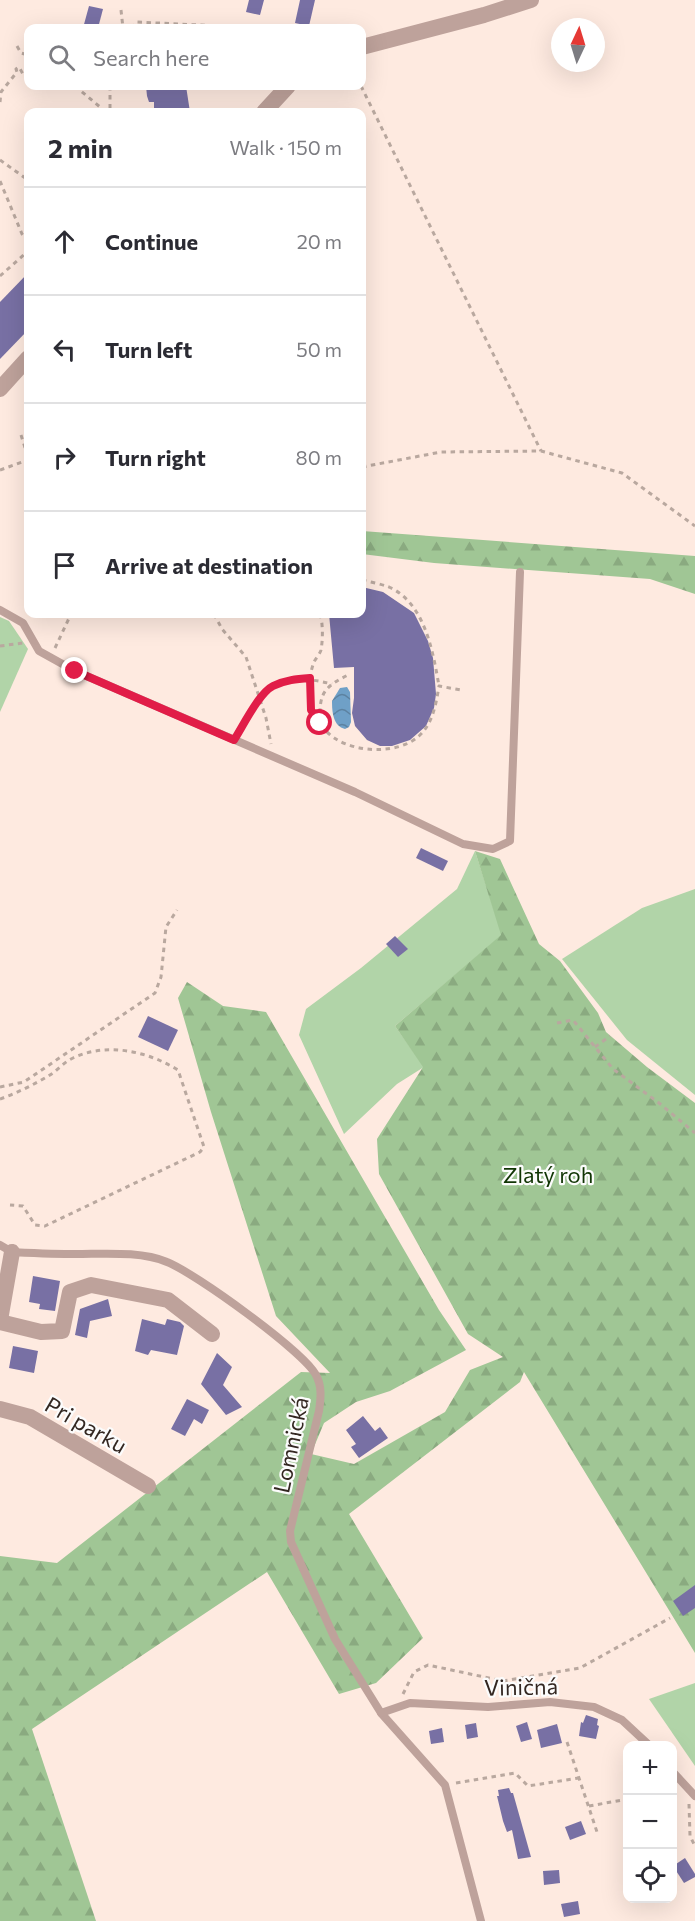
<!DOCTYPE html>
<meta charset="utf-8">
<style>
body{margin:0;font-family:Commissioner,sans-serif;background:#f7f7f7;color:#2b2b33}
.controls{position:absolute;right:18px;bottom:18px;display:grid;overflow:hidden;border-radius:12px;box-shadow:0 6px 24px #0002}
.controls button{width:54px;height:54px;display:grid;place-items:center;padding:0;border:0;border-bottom:2px solid #e1e1e2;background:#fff;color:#2b2b33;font:30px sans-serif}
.compass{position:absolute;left:551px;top:18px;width:54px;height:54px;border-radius:50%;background:#fff;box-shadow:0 6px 24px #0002;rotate:4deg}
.stop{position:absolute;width:18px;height:18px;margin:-14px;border:4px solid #e11d48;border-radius:50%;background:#fff}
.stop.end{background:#e11d48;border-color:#fff;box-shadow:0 2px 6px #0008}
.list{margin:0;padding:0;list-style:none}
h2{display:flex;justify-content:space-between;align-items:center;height:78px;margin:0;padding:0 24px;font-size:26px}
h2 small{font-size:20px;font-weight:400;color:#7c7c81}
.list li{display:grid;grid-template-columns:39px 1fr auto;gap:18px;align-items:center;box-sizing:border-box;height:108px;padding:0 24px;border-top:2px solid #e1e1e2}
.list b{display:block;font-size:22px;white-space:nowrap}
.list em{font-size:20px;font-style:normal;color:#7c7c81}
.icon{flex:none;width:33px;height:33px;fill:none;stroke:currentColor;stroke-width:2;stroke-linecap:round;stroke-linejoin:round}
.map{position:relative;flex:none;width:695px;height:1921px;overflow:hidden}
.search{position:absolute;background:#fff;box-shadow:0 6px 24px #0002;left:24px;top:24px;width:342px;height:66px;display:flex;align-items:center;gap:15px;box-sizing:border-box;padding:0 21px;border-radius:12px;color:#7c7c81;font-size:22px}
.panel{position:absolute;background:#fff;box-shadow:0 6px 24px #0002;left:24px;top:108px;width:342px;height:510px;border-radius:12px}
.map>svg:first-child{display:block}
.green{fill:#b1d4a8}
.forest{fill:url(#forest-firs)}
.water{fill:url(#water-waves)}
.building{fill:#7870a4}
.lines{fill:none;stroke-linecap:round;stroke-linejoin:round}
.path{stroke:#b9a89f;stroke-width:3;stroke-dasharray:4.5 4.5;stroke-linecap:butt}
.lane{stroke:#bea29b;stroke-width:8}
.street{stroke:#bea29b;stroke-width:16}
.route{stroke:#e11d48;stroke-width:8}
.labels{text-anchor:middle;stroke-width:4.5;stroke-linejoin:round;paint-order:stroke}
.park-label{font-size:22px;fill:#103503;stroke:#fcfcfc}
.street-label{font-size:22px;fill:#332721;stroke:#fcfcfc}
</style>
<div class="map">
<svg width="695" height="1921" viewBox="0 0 695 1921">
<defs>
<pattern id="forest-firs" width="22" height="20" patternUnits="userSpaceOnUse" patternTransform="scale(1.5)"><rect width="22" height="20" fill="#a0c695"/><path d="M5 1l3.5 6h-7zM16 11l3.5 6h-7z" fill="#8aaa80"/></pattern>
<pattern id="water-waves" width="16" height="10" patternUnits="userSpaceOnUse" patternTransform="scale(1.5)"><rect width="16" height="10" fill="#6fa0c7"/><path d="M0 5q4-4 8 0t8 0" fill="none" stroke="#5c82a1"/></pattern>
</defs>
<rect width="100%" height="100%" fill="#feeae0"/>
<!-- green -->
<g class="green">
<path d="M0 617 9 621 28 649 0 712Z"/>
<path d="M475 851 502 935 395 1026 424 1067 397 1084 344 1134 299 1035 306 1009 361 968 457 889Z"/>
<path d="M695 889V1095L627 1040 562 959 642 908Z"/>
<path d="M695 1683V1766L649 1699Z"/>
</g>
<!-- forest -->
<g class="forest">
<path d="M362 531 695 556V594L650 579 434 563 362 554Z"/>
<path d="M475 851 500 859 539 944 560 961 598 1013 606 1032 647 1067 695 1103V1653L524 1372 520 1382 349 1514 423 1638 376 1683 339 1694 267 1572 32 1729 96 1921H0V1556L57 1563 301 1372 330 1373 276 1316 211 1112 178 998 187 982 223 1006 266 1012 439 1310 466 1350 390 1391 356 1402 324 1423 311 1454 354 1464 445 1412 470 1370 503 1357 468 1334 379 1174 377 1139 423 1067 395 1026 501 935Z"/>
</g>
<!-- water -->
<path class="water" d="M347 687 350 692 351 722 349 727 345 729C333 726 332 712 332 701L340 688Z"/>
<!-- building -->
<g class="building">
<path d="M249 0H264L260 15 246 12Z"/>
<path d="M300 0H315L309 26 295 23Z"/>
<path d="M89 6 103 9 98 28H83Z"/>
<path d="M146 86H186L190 112H154V102H149L147 96Z"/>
<path d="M28 273V330L0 359V302Z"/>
<path d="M362 587 383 592 414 613 428 641 433 658 436 694 434 708 426 726 410 740 392 746H380L367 740 355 726 352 713 354 698V667L334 668 329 614H362Z"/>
<path d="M421 848 448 861 443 871 416 858Z"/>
<path d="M395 936 408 949 398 957 386 944Z"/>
<path d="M148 1016 178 1030 168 1051 138 1037Z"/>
<path d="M33 1276 60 1281 55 1311 39 1309 40 1304 29 1302Z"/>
<path d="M108 1299 112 1316 90 1321 87 1338 75 1335 80 1309Z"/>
<path d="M142 1319 165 1325 167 1319 180 1322 184 1326 177 1355 151 1350 148 1355 135 1351Z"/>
<path d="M13 1346 38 1351 34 1373 9 1368Z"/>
<path d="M217 1353 232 1367 223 1385 242 1407 226 1415 201 1384Z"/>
<path d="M187 1399 209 1410 202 1424 194 1419 185 1436 171 1429Z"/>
<path d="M363 1416 375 1431 380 1427 388 1438 359 1458 351 1447 356 1444 346 1430Z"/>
<path d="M695 1585V1608L683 1616 673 1601Z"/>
<path d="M586 1715 598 1719 597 1725 599 1726 596 1739 579 1736 581 1722 583 1723Z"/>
<path d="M527 1722 532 1739 521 1742 516 1726Z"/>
<path d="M476 1723 478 1737 467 1739 465 1725Z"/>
<path d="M557 1724 562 1743 541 1748 537 1730Z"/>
<path d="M442 1728 444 1742 431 1744 429 1731Z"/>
<path d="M509 1788 511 1793H513L531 1857 518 1859 512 1830 507 1832 503 1821 497 1796H499L498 1790Z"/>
<path d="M581 1821 586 1834 570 1840 565 1827Z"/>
<path d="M685 1858 695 1874V1877L684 1883 673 1866Z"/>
<path d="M559 1870 560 1883 544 1885 543 1871Z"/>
<path d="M578 1901 580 1914 564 1917 561 1904Z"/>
</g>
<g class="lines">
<!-- path -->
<g class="path">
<path d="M121 10 123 28"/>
<path d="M131 28 137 22 261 28"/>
<path d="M17 46 21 53 28 55"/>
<path d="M75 86 106 112"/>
<path d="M110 86V112"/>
<path d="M361 86 541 451"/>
<path d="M0 102 1 92 17 72 16 69 19 67 23 74 28 71"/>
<path d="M0 160 28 180"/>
<path d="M24 177 28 173"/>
<path d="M0 181 22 234 28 241"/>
<path d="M0 276 28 251"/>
<path d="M21 435 28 457"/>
<path d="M362 467 441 452 541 451 622 473 695 526"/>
<path d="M0 470 28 460"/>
<path d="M362 580C371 582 381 584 389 587 425 603 433 652 439 686"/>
<path d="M214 614 222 629 246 657 266 718 271 744"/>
<path d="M320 614C323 623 323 639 321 650 320 654 316 658 314 662 309 675 306 698 312 712 317 721 327 734 336 739 358 753 399 754 419 736 433 723 436 704 439 686L461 690"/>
<path d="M0 646 23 643"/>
<path d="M55 648 71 614"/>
<path d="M320 722C319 692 324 687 350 674"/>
<path d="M239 732C267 688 276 670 332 684"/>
<path d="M557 1023 573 1020 613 1069 659 1103 695 1133"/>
<path d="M595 1047 610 1036"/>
<path d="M0 1087 24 1082 155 993 161 977 166 927 177 910"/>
<path d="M0 1099C17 1093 35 1084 50 1075 58 1070 64 1062 73 1058 107 1042 147 1051 178 1070L204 1147 200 1152 45 1226 35 1225 23 1206 10 1205"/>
<path d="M403 1694 414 1672 428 1665 503 1681 580 1668 670 1618"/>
<path d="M567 1742 598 1835"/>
<path d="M456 1783 515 1773 528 1786 579 1778"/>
<path d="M689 1804 690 1836 695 1846"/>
<path d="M589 1806 628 1799"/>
</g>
<!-- lane -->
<g class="lane">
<path d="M0 610 23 623 39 651 75 671 355 792 463 844 493 849 510 841 520 572"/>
<path d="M0 1245 12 1252C34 1253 55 1254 76 1254 105 1254 141 1251 167 1262 195 1273 303 1351 316 1375 322 1386 321 1398 319 1411L290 1531 291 1542 335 1639 381 1713 445 1785 481 1921"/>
<path d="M381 1713 410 1703 488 1707 550 1702 594 1707 622 1720 650 1746"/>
<path d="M672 1771 695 1796"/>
</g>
<!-- street -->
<g class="street">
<path d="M362 47 484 15 531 0"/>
<path d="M264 112 288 86"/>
<path d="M0 389 28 358"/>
<path d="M0 1320 12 1252"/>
<path d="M0 1322 41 1332 62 1331 70 1292 91 1285 168 1300 212 1334"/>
<path d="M0 1409 30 1417 148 1486"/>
</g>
</g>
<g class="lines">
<!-- route -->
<path class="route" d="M75 671 234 740C243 726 259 693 273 686 285 680 297 679 310 678L311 710 320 723"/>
</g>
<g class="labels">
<!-- park labels -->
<g class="park-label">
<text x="548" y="1183">Zlatý roh</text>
</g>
<!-- street labels -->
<g class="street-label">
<text transform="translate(86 1425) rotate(30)" y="8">Pri parku</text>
<text transform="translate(291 1445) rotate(-78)" y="8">Lomnická</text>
<text transform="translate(521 1687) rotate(-1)" y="8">Viničná</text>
</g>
</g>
</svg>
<div class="controls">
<button>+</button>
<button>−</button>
<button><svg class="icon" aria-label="locate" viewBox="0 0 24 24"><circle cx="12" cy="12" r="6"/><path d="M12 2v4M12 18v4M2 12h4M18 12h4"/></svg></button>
</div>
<svg class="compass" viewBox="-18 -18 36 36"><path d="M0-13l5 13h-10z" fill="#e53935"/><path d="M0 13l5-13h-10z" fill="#7c7c81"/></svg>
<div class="stop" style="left:320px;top:723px"></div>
<div class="stop end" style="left:75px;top:671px"></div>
<div class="search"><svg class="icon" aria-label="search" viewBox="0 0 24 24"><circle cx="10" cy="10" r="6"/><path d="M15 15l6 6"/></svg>Search here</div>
<section class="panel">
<h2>2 min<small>Walk · 150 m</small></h2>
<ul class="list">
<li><svg class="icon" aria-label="ahead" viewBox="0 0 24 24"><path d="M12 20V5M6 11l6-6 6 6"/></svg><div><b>Continue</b></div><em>20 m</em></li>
<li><svg class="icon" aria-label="left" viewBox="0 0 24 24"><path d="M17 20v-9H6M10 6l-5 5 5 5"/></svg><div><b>Turn left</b></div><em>50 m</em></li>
<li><svg class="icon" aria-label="right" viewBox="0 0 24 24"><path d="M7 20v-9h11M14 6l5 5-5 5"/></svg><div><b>Turn right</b></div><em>80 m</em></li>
<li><svg class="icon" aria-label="arrive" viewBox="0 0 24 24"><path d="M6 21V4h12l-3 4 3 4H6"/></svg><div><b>Arrive at destination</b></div></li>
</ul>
</section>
</div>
